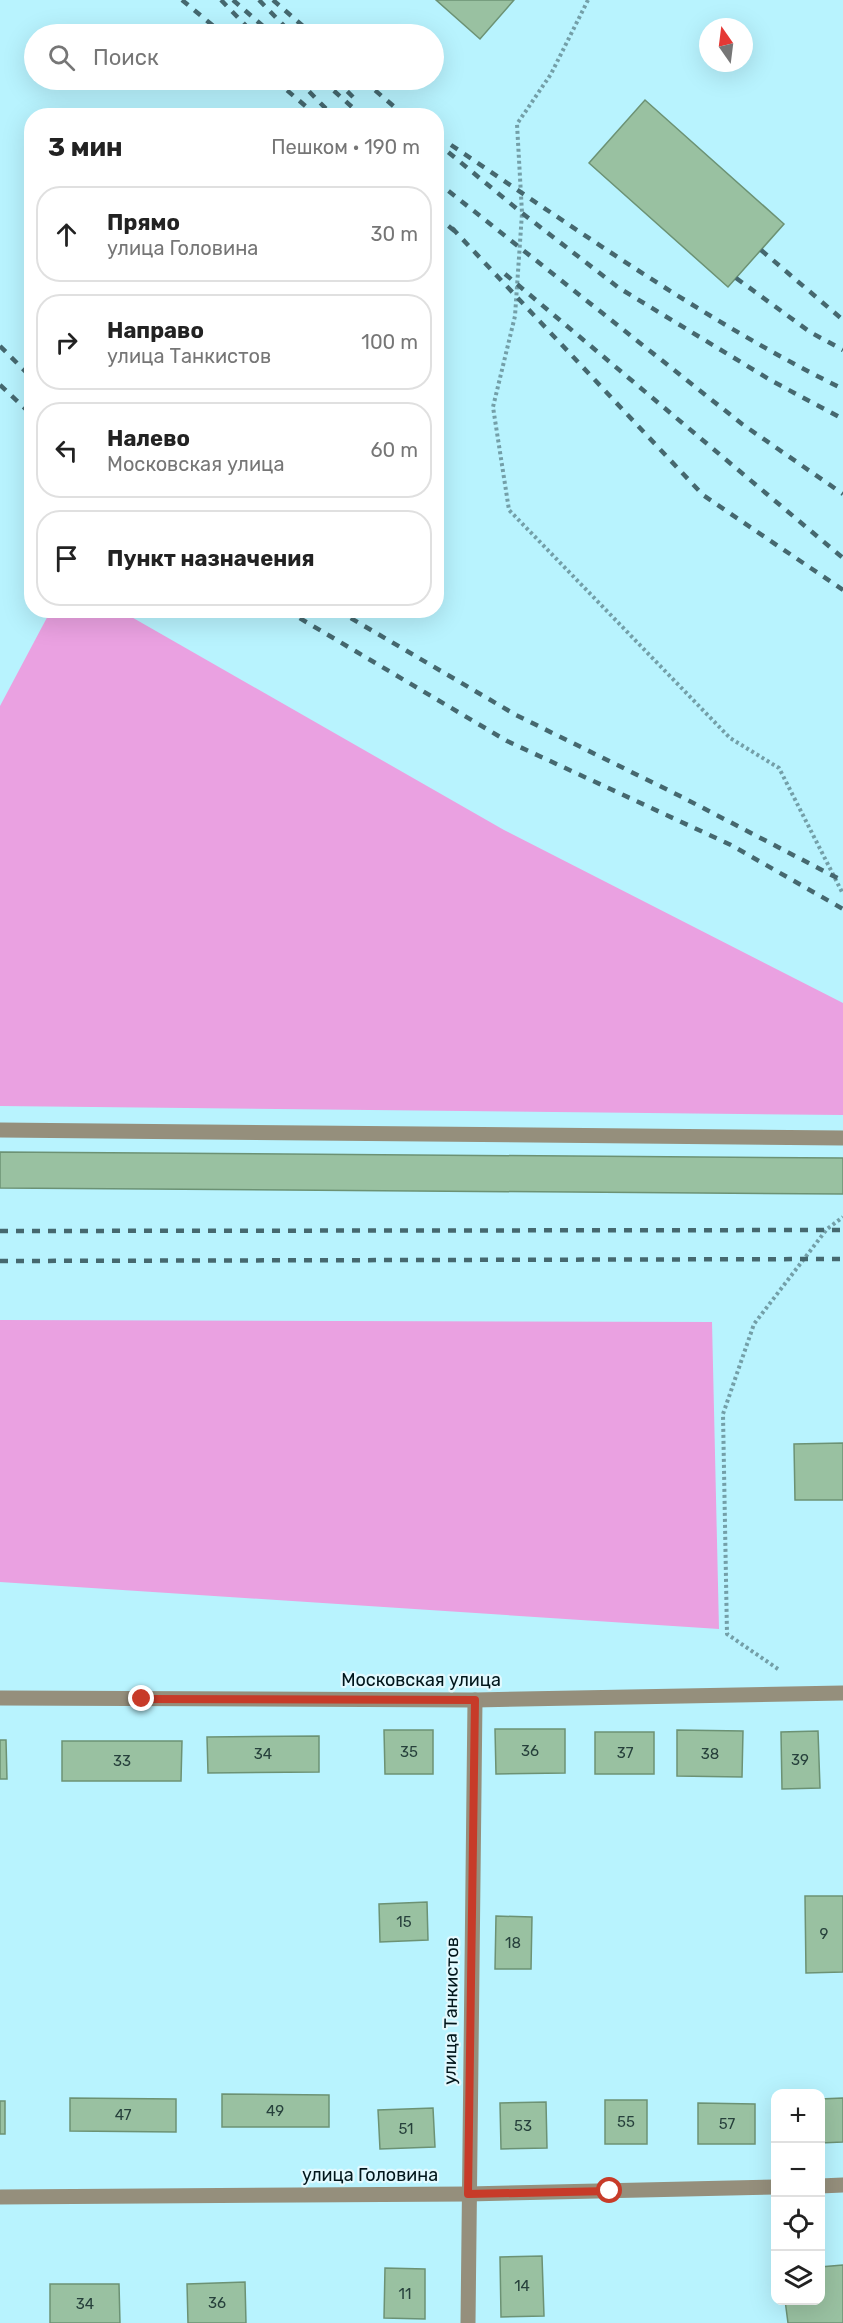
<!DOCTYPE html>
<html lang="ru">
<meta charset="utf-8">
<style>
body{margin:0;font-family:Rubik,sans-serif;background:#f2f2f2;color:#222}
.controls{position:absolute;right:18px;bottom:18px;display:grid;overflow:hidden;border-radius:12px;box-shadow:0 6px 24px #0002}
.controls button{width:54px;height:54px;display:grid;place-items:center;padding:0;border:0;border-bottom:2px solid #e0e0e0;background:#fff;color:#222;font:30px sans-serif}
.compass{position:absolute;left:699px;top:18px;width:54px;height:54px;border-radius:50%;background:#fff;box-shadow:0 6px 24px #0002;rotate:346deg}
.stop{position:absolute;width:18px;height:18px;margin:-14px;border:4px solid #c73b29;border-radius:50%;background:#fff}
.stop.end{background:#c73b29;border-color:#fff;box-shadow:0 2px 6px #0008}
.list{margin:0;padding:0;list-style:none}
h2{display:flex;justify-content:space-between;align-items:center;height:78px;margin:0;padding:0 24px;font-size:26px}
h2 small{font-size:20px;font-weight:400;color:#767676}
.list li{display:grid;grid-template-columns:39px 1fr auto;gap:18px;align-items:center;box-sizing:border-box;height:96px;margin:0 12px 12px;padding:0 12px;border:2px solid #e0e0e0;border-radius:24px}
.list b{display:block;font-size:22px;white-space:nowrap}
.list p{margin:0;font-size:20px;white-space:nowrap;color:#767676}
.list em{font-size:20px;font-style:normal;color:#767676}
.icon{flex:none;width:33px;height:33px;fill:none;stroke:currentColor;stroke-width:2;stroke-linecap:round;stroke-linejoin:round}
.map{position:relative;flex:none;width:843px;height:2323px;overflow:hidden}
.search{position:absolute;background:#fff;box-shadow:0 6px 24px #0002;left:24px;top:24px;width:420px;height:66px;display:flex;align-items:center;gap:15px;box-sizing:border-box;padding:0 21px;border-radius:33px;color:#767676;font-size:22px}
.panel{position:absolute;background:#fff;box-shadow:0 6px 24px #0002;left:24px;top:108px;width:420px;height:510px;border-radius:24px}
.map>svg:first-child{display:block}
.green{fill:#eaa1e1}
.building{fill:#99c1a1;stroke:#6c9274;stroke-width:1.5}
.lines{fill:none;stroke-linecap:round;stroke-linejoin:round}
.path{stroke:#739fa8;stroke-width:4;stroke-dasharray:3 3;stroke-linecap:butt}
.service{stroke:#958f7c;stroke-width:15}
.minor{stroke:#958f7c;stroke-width:15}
.rail{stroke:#45686f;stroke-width:4.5;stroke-dasharray:8 8;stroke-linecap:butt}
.route{stroke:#c73b29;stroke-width:8}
.labels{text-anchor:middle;stroke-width:4.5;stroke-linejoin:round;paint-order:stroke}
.number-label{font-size:15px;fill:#27413c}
.street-label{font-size:18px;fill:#01161b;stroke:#e2f9fe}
</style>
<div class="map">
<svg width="843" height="2323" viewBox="0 0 843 2323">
<rect width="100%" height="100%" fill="#b8f3fe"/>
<!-- green -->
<g class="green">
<path d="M51 610 121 611 504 830 843 1003V1115L0 1106V706Z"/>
<path d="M0 1320 712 1322 719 1629 0 1582Z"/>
</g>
<!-- building -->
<g class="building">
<path d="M436 0H514L480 39Z"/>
<path d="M645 100 784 224 728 287 589 163Z"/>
<path d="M0 1152 843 1158V1194L0 1188Z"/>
<path d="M843 1443V1500H795L794 1444Z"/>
<path d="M495 1729H565V1773L496 1774Z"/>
<path d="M384 1730H433V1774H385Z"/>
<path d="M677 1730 743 1731 742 1777 677 1776Z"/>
<path d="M818 1731 820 1788 782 1789 781 1732Z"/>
<rect x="595" y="1732" width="59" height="42"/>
<path d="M319 1736V1772L208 1773 207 1737Z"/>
<path d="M0 1740H6L7 1779H0Z"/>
<path d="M62 1741H182L181 1781H62Z"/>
<path d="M805 1896H843V1972L806 1973Z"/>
<path d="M427 1902 428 1940 380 1942 379 1904Z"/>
<path d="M496 1916 532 1917 531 1969H495Z"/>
<path d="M222 2094 329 2095V2127H222Z"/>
<path d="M70 2098 176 2099V2132L70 2131Z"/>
<path d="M843 2098V2142L820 2143V2099Z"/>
<rect x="605" y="2100" width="42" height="44"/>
<rect x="0" y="2101" width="5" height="33"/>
<path d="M546 2102 547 2148 501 2149 500 2103Z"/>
<path d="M698 2103 755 2104V2144H698Z"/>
<path d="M433 2108 435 2147 380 2149 378 2110Z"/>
<path d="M542 2256 544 2316 501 2317 500 2257Z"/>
<path d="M843 2265V2323H788L785 2300H820V2267Z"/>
<path d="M385 2268 425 2269V2319L384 2318Z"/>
<path d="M245 2282 246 2323H188L187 2284Z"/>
<path d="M50 2284H119L120 2323H50Z"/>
</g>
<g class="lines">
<!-- path -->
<g class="path">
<path d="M588 0 551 74 517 124 522 213 515 316 493 407 509 510 730 738 779 768 843 894"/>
<path d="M778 1669 727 1634 723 1414 754 1324 827 1229 843 1217"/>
</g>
<!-- service -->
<path class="service" d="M0 1130 843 1138"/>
<!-- minor -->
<g class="minor">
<path d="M0 1698 475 1700 843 1693"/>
<path d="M820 2186 843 2185"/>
<path d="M0 2197 468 2194 776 2187"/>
<path d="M468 2323 475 1700"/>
</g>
<!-- rail -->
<g class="rail">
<path d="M182 0 223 34"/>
<path d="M221 0 254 34"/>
<path d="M233 0 272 34"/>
<path d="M259 0 292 34"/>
<path d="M273 0 312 34"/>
<path d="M275 80 317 116"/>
<path d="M298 80 333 116"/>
<path d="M322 80 362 116"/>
<path d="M336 80 353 97"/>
<path d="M363 80 405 116"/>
<path d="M436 142 522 213 619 288 772 381 843 419"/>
<path d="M451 145C579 231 705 321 843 389"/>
<path d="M436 181 742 424 843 494"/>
<path d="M436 216 457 233"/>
<path d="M452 228 703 495 843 590"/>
<path d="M761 250 843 320"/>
<path d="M505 274 843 558"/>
<path d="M736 278 810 332 843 350"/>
<path d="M0 346 32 378"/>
<path d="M0 385 32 415"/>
<path d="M286 610 507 741 731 845 843 909"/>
<path d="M337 610 516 715 680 796 843 881"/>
<path d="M0 1231 843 1230"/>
<path d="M0 1261 843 1259"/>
</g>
</g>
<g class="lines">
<!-- route -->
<path class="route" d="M142 1699 475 1700 468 2194 610 2191"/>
</g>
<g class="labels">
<!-- number labels -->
<g class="number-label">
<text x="530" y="1756">36</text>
<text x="409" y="1757">35</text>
<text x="625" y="1758">37</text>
<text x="263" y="1759">34</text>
<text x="710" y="1759">38</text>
<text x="800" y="1765">39</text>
<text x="122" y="1766">33</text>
<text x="404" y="1927">15</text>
<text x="824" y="1939">9</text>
<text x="513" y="1948">18</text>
<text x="275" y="2116">49</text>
<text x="123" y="2120">47</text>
<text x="626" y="2127">55</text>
<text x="727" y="2129">57</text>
<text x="523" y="2131">53</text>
<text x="406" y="2134">51</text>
<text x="522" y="2291">14</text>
<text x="405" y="2299">11</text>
<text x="217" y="2308">36</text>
<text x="85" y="2309">34</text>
</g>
<!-- street labels -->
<g class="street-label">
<text x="421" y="1686">Московская улица</text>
<text transform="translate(451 2011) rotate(-89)" y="6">улица Танкистов</text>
<text x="370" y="2181">улица Головина</text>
</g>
</g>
</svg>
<div class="controls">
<button>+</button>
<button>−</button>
<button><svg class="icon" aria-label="locate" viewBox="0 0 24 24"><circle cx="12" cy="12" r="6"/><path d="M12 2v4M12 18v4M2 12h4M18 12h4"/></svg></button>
<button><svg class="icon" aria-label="layers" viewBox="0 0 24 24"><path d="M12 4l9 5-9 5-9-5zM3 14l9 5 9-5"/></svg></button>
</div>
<svg class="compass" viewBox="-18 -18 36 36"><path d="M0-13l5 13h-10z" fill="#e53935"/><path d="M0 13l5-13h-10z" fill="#767676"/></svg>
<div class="stop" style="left:610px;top:2191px"></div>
<div class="stop end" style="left:142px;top:1699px"></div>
<div class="search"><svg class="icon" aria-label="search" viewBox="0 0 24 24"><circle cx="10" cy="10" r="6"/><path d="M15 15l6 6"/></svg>Поиск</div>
<section class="panel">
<h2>3 мин<small>Пешком · 190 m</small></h2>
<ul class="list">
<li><svg class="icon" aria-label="ahead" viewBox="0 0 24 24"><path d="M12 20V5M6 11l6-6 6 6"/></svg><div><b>Прямо</b><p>улица Головина</p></div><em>30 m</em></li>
<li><svg class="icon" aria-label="right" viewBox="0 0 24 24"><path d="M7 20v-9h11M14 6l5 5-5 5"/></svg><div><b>Направо</b><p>улица Танкистов</p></div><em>100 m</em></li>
<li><svg class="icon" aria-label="left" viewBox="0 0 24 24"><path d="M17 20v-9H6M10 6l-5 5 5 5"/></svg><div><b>Налево</b><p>Московская улица</p></div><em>60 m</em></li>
<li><svg class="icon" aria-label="arrive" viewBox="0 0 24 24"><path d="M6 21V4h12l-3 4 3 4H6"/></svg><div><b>Пункт назначения</b></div></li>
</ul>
</section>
</div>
